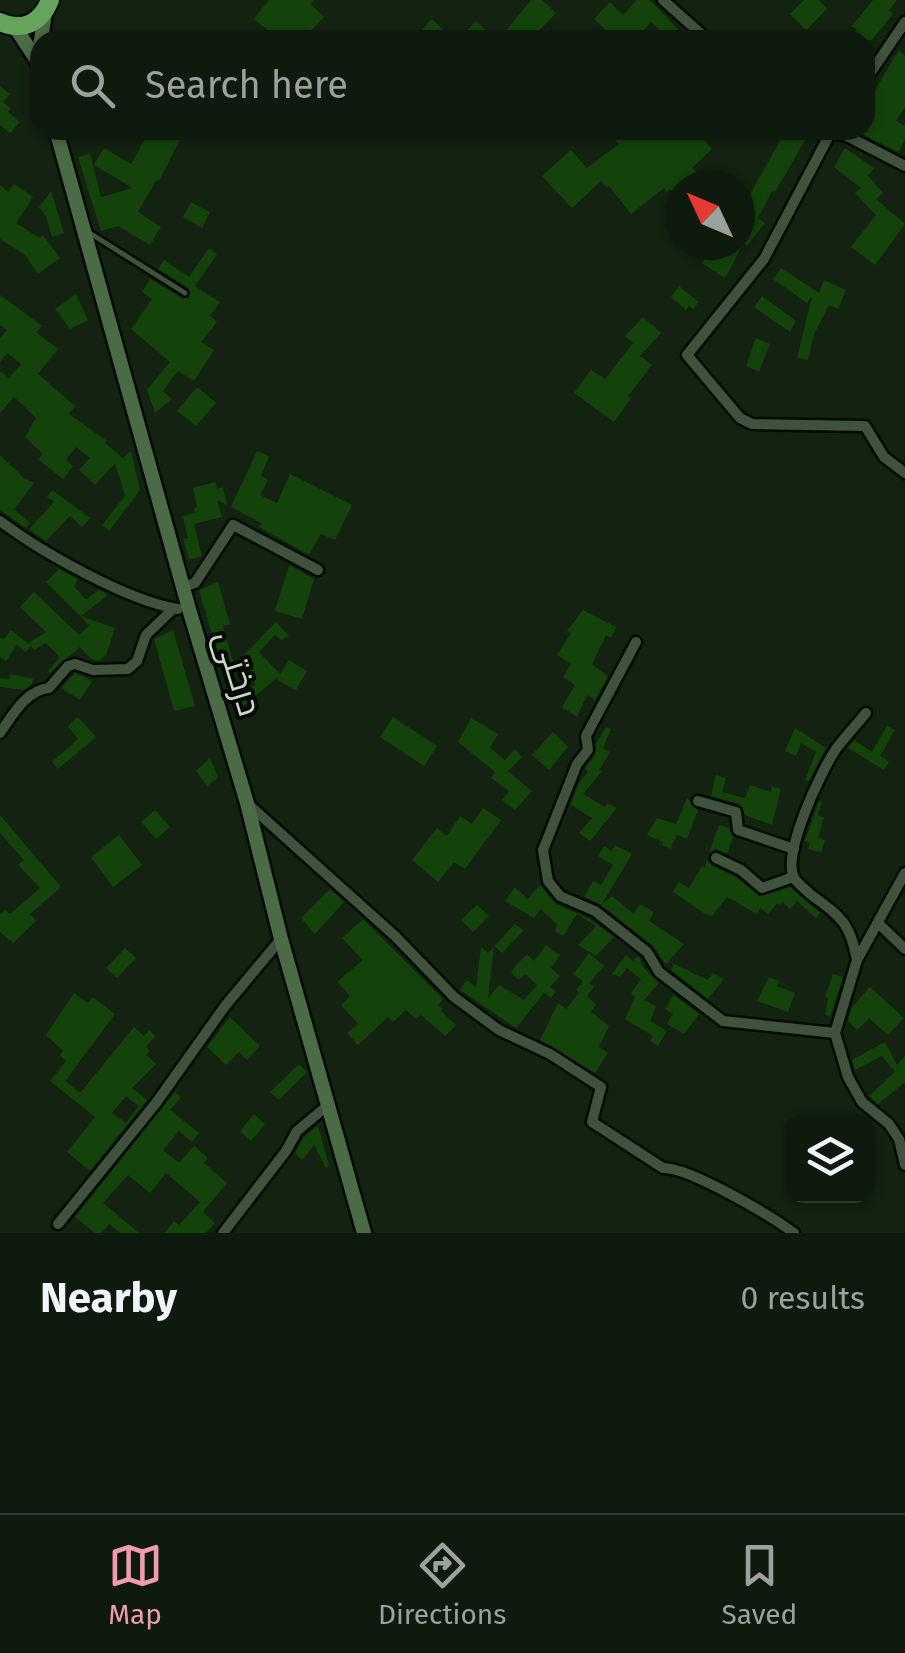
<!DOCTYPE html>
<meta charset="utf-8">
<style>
body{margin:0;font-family:"Fira Sans",Cairo,sans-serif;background:#1c271b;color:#f1f3f6}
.controls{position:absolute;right:30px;bottom:30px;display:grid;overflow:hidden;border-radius:20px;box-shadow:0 2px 8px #0004}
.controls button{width:90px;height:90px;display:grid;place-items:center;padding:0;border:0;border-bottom:2px solid #2e382e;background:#0e1a0d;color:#f1f3f6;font:50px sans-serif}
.compass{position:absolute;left:665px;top:170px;width:90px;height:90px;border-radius:50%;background:#0e1a0d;box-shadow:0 2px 8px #0004;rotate:314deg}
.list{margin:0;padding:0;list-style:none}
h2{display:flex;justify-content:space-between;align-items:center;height:130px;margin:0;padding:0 40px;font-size:42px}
h2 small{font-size:32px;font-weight:400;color:#9ba19d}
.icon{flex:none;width:55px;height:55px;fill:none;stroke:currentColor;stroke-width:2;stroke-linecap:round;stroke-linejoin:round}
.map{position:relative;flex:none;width:905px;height:1233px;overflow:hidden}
.search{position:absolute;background:#0e1a0d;box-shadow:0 2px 8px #0004;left:30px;right:30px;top:30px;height:110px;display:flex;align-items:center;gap:25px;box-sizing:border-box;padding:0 35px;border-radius:30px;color:#9ba19d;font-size:38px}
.sheet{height:280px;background:#0e1a0d}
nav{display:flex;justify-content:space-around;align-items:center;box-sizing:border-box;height:140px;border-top:2px solid #2e382e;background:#0e1a0d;font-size:28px;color:#9ba19d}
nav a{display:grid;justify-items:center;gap:5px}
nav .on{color:#f29aaf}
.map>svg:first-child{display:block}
.building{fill:#13430a;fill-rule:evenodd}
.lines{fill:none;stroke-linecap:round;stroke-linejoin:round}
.lane-casing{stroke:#010c01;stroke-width:10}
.street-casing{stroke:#010c01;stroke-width:15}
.secondary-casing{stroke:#010c01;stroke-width:19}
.highway-casing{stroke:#010c01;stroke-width:22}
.lane{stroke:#40513d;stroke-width:5}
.street{stroke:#40513d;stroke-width:10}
.secondary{stroke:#4b6a46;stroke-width:14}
.highway{stroke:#65a45a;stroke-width:18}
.labels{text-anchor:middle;stroke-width:8;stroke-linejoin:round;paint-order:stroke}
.street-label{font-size:35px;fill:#ccd6ca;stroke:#050a04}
</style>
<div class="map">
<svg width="905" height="1233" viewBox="0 0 905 1233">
<rect width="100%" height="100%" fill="#132211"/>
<!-- building -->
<g class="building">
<path d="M269 0H314L311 4 324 17 310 32 306 29 296 40 289 35 280 40 254 19Z"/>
<path d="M531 0H542L556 13 530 40H498Z"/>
<path d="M637 0H650L688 40H662L666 36 651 22 635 40H616L594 19 610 2 623 15Z"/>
<path d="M804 0H819L827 9 806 30 790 14Z"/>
<path d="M873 0H897L889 10 893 14 872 40H846L857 30 852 26Z"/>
<path d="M432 19 454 40H412Z"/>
<path d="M476 21 497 40H458Z"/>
<path d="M899 50 905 55V107L896 121 905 126V140L898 152 854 130H865V113L875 96 872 95Z"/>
<path d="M0 86 10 94 3 102 11 108 8 112 20 122 10 133 0 125Z"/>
<path d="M150 130H163L180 140 159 181 157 179 138 212 161 227 150 245 118 226 101 231 78 157 90 154 101 197 133 188 94 165 104 148 131 164Z"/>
<path d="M605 130H688L696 139 700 136 712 149 692 168 709 185H680V198L670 189 667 192 664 188 631 214 609 186 607 188 601 181 572 208 542 176 571 150 587 168 619 144Z"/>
<path d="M786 130H811L775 192 772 191 758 218 765 223 747 246 740 241V212Z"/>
<path d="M845 148 874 168 868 176 883 193 876 199 905 224 875 265 851 247 876 215 855 193 861 188 834 167Z"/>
<path d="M14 184 33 197 16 223 40 238 43 235 60 258 38 274 25 255 0 239V185L8 192Z"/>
<path d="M51 191 64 233 52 237 46 216 39 207Z"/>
<path d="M191 202 210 212 202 228 183 217Z"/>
<path d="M714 245H743L725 278 702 263Z"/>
<path d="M209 248 217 254 195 286 220 302 210 316 217 322 201 342 214 350 194 381 178 371 163 391 172 399 155 413 147 390 170 362 131 329 152 299 142 292 150 279 182 298H189V288L158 269 164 260 189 277Z"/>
<path d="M781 268 819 293 824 280 846 290 838 309 829 305 814 334 808 360 797 358 812 296 807 303 773 279Z"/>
<path d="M679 286 699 302 693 309 689 306 686 310 671 297Z"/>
<path d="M76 294 88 320 70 329 55 309Z"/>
<path d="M0 295 42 326 36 332 58 349 38 374 75 406 69 414 107 441 105 443 123 458 131 451 140 490 109 531 102 525 125 496 115 463 95 485 79 470 90 458 76 447 66 460 73 466 63 479 38 459 43 454 25 437 36 418 14 397 0 413V371L9 378 21 364 7 353 0 362V338L7 330 0 325Z"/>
<path d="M762 296 796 321 790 332 754 307Z"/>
<path d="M643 317 661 333 640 356 652 365 628 396 631 398 614 422 574 393 591 370 605 379 633 343 625 336Z"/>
<path d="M756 338 770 344 759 372 746 366Z"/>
<path d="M197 387 216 403 196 426 177 411Z"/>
<path d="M257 451 269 456 261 476 268 480 260 495 277 503 290 474 352 505 335 540 321 534 309 555 259 527 261 523 231 507Z"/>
<path d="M0 455 24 478 34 483 14 509 30 523 26 528 0 510Z"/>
<path d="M215 482 217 489 223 487 227 505 217 500 222 517 194 524 202 556 189 560 183 539 188 538 183 516 195 513 194 508 197 507 193 488Z"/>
<path d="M52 490 90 518 82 527 70 516 46 541 29 529 54 502 47 497Z"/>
<path d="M289 565 314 579 302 619 275 611Z"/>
<path d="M59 569 78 579 74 586 86 600 99 590 104 592 107 596 81 616 115 628 106 655 100 661 91 659 80 647 50 673 48 671 60 657 46 643 34 650 29 643 46 632 20 607 34 592 79 635 89 625 46 582Z"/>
<path d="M218 582 230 624 223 626 234 665 276 622 289 636 281 640 275 635 259 652 280 674 289 660 307 671 296 690 277 680 279 676 238 711 236 701 256 684 241 670 225 674 220 652 214 654 211 642H214L199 590Z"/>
<path d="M583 610 616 627 611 638 606 635 592 664 608 676 595 700 587 695 577 717 562 707 575 685 563 677 571 664 557 655 571 633 567 631Z"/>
<path d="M11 630 31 646 26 652 17 645 6 661 0 657V637L4 639Z"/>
<path d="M173 630 195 706 174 711 154 639Z"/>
<path d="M75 673 92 681 80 700 61 688Z"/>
<path d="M10 674 33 679 32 684 24 690 0 687V678L9 679Z"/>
<path d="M78 717 96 737 58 769 52 762 78 739 68 726Z"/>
<path d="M393 717 437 746 424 766 380 737Z"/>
<path d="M471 718 498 734 490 748 505 760 515 749 522 757 508 771 532 791 515 810 502 800 509 791 491 778 495 772 458 742Z"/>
<path d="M887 726 895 730 880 756 889 762 884 770 848 748 854 740 872 752Z"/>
<path d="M606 727 611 729 603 748 610 752 599 770 602 771 583 794 605 807 607 803 617 808 590 841 579 833 592 818 571 805 563 823 579 783 588 772 585 768 595 755 596 744Z"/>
<path d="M795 728 826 748 809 781 805 780 816 752 801 743 796 756 785 751Z"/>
<path d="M553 732 568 747 549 770 532 755Z"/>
<path d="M210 758 218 778 207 786 196 771Z"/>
<path d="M716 775 726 778 722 792 745 798 750 785 771 792 772 786 781 789 772 825 745 815 739 804 711 796Z"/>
<path d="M687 798 698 810 687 839 677 835 670 849 662 845 663 842 647 835 657 818 676 824Z"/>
<path d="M819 801 822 802 818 815 824 817 818 838 825 840 821 852 808 849 810 843 805 841Z"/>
<path d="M483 808 501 820 465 869 454 862 438 882 412 860 437 828 447 836 460 816 472 824Z"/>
<path d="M155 810 170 827 156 839 141 822Z"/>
<path d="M0 815 61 887 30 914 36 921 13 943 0 932V915L5 910 10 914 40 888 18 865 24 860 0 833Z"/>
<path d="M719 825 729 828 733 837 727 854 716 849 709 853Z"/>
<path d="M119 835 142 865 113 887 91 857Z"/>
<path d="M615 845 632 854 602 904 612 896 634 914 640 904 654 912 649 921 684 944 666 964 652 945 600 904 584 897 593 881 601 885 613 865 598 856 604 846 612 851Z"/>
<path d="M707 859 711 865 736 877 759 896 790 887 820 913 816 918 797 901 790 909 783 902 780 905 777 903 768 914 760 908 757 914 727 897 712 916 705 914 673 892 679 882 689 888 702 866 705 868Z"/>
<path d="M540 885 556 904 590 919 614 937 596 956 578 945 596 926 577 914 563 936 555 931 557 924 540 909 534 918 505 901 515 887 528 899Z"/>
<path d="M330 889 344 902 315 934 301 918Z"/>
<path d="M477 905 489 916 473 932 461 920Z"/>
<path d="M363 919 443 999 438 1005 443 1009 441 1011 456 1025 445 1036 421 1015 416 1019 406 1010 393 1022 388 1017 358 1045 347 1033 358 1024 341 1005 350 996 337 982 363 960 342 938Z"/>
<path d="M515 924 524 930 502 953 494 946 488 998 499 985 524 1000 537 985 525 974 519 980 511 973 515 966 527 954 534 961 546 945 560 955 551 968 560 976 550 987 556 992 551 998 544 993 516 1028 460 990 467 980 476 987 481 947 488 953Z"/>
<path d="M125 948 136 958 117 978 106 968Z"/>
<path d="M589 953 604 966 589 983 594 987 587 996 596 1004 591 1012 609 1026 599 1047 608 1053 595 1073 540 1040 558 1003 566 1009 579 993 576 990 583 981 573 974Z"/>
<path d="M626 955 633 961 637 956 640 958 642 966 659 983 644 1000 656 1006 650 1021 667 1031 658 1046 650 1041 653 1036 625 1019 635 997 631 994 641 979 627 968 620 977 612 974Z"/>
<path d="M674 964 708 980 713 973 724 979 708 999 671 970Z"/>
<path d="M833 974 843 977 830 1017 825 1015 828 998 825 997Z"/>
<path d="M769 977 779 981 777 986 795 993 788 1012 757 1001Z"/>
<path d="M870 987 904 1018 888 1035 869 1018 857 1030 848 1021 852 1007Z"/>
<path d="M74 993 88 1003 93 997 115 1014 65 1081 80 1093 134 1027 144 1036 149 1030 155 1036 146 1047 150 1051 146 1055 156 1064 132 1088 147 1100 90 1171 67 1152 95 1117 50 1081 66 1061 60 1055 63 1051 46 1035ZM126 1096 139 1106 126 1123 112 1113Z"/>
<path d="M674 995 699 1014 684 1034 667 1024 673 1014 665 1009Z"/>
<path d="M230 1017 260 1046 247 1060 239 1052 226 1065 207 1047Z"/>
<path d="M885 1042 897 1065 905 1056V1082L878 1104 869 1096 895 1072 882 1056 855 1070 852 1060Z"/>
<path d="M299 1064 307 1072 279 1100 270 1092Z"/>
<path d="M175 1092 181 1097 170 1110 199 1133 192 1142 179 1131 163 1150 179 1163 194 1146 208 1158 204 1163 227 1183 203 1212 215 1223 206 1233H165L174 1221 179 1225 200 1202 166 1173 150 1193 128 1175 103 1203 139 1233H120L109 1224 102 1233H95L75 1217Z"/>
<path d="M254 1114 265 1124 251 1141 240 1131Z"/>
<path d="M318 1125 329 1166 326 1168 314 1145 302 1160 295 1153 304 1137Z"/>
</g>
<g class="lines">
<defs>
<path id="lane" d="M88 232 185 293"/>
<g id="street">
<path d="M663 0 708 40"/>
<path d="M865 81 905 22"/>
<path d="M821 130 847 136 905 166"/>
<path d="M832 130 764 259 687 355 740 418 752 424 865 426 884 457 905 473"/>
<path d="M0 521C41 552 128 601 178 609"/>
<path d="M183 587 195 583 233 525 318 570"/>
<path d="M636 642 586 736 588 750 577 764 543 850 548 881 560 896 595 911 647 952 659 972 723 1021 835 1033 848 1077 862 1102 889 1124 899 1139 905 1165"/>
<path d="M0 733C12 716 26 690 49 688L68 666 75 664 93 670 128 669 137 661 146 635 173 609"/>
<path d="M698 801 736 812 738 830 794 849"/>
<path d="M248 804 395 936 454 997 499 1030 550 1054 601 1087 592 1122 663 1168C689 1167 771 1216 794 1233"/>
<path d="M716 858 741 870 762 888 793 877"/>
<path d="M879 924 905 949"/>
<path d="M857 960C850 922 840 916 810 894 805 889 798 884 794 878 782 853 821 771 836 749 845 737 856 725 866 713"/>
<path d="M835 1033 857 960 905 873"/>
<path d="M58 1224 156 1103 225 1006 281 939"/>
<path d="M223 1233 286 1151 297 1131 327 1106"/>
</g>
<g id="secondary">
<path d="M15 27 38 62"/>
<path d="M40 71 38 62 45 12"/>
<path d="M56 130 189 609 247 803 281 939 364 1233"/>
</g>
<path id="highway" d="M0 22C23 32 41 23 50 0"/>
</defs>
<!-- lane casing -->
<use href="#lane" class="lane-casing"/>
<!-- street casing -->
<use href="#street" class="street-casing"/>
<!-- secondary casing -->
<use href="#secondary" class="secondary-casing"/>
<!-- highway casing -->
<use href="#highway" class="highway-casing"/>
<!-- lane -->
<use href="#lane" class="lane"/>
<!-- street -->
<use href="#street" class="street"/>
<!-- secondary -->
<use href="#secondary" class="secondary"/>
<!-- highway -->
<use href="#highway" class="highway"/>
</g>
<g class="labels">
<!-- street labels -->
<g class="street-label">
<text transform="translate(239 673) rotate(73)" y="12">درختی</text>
</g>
</g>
</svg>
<div class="controls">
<button><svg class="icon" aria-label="layers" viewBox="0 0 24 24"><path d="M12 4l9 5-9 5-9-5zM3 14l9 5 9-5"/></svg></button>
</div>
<svg class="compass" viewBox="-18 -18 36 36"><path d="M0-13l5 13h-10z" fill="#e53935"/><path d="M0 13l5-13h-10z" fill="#9ba19d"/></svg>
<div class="search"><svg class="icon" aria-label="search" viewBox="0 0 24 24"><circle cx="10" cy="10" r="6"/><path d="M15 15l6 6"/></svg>Search here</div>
</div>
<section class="sheet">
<h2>Nearby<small>0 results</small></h2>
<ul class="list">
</ul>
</section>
<nav>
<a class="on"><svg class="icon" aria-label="map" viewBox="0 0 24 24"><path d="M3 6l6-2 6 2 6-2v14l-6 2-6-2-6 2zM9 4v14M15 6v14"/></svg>Map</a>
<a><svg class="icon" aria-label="directions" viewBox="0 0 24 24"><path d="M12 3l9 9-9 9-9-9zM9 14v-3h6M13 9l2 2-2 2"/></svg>Directions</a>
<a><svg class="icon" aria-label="saved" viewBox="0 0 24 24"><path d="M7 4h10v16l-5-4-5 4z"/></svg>Saved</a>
</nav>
